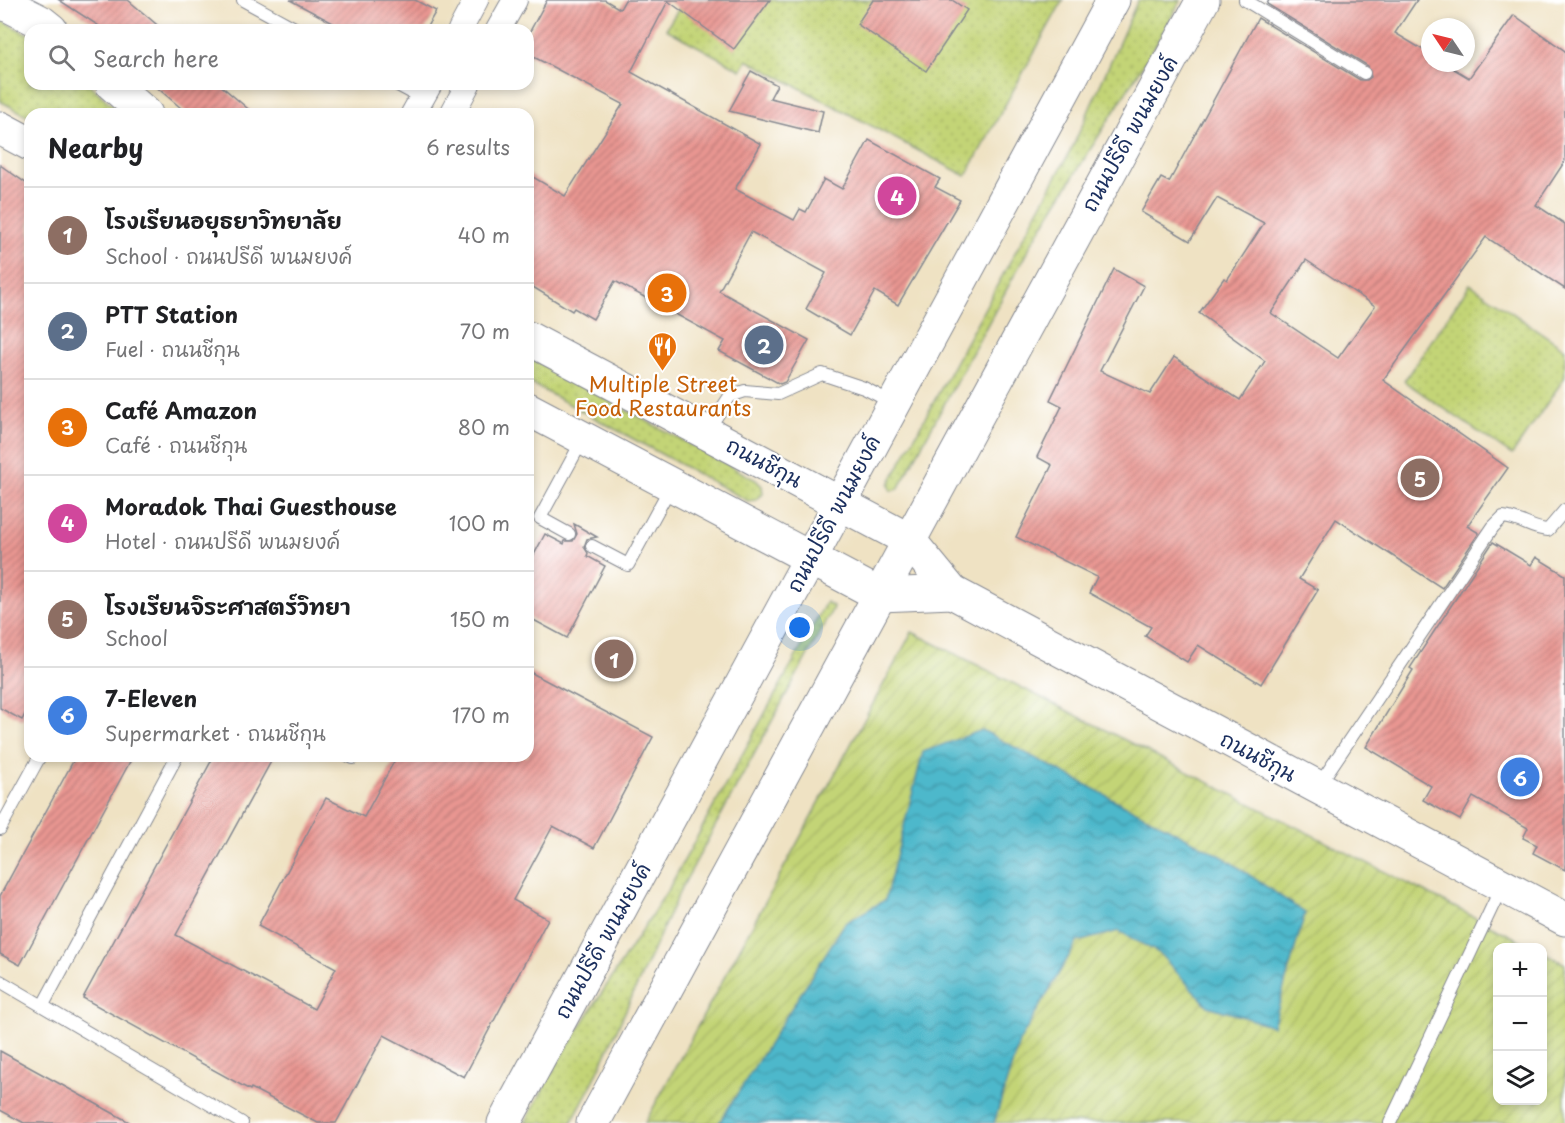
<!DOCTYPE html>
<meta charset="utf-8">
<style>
body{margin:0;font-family:"Playpen Sans","Playpen Sans Thai",sans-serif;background:#f2f2f2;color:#202124}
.controls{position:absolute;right:18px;bottom:18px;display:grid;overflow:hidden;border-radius:12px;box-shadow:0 3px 9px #0003}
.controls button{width:54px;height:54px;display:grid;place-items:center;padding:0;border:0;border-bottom:2px solid #e0e0e0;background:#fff;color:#202124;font:30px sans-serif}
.compass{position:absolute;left:1421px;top:18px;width:54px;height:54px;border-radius:50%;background:#fff;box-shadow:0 3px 9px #0003;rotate:305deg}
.you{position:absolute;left:800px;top:628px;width:21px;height:21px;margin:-15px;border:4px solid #fff;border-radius:50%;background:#1a73e8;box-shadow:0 0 0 9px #1a73e833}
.badge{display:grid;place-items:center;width:39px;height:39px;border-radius:50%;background:#7c3aed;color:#fff;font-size:20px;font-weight:700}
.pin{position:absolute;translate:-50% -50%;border:3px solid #fff;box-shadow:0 2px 6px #0006}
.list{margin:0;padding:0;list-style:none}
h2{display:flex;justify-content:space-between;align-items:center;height:78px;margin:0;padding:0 24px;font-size:26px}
h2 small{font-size:20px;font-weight:400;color:#757577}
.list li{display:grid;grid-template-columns:39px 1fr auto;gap:18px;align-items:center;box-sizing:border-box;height:96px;padding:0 24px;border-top:2px solid #e0e0e0}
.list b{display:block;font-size:22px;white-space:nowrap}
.list p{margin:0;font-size:20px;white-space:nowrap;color:#757577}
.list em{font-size:20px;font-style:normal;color:#757577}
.icon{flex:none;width:33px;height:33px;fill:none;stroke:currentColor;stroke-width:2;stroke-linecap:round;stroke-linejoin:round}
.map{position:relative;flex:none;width:1565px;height:1123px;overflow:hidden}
.search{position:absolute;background:#fff;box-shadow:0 3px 9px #0003;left:24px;top:24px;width:510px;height:66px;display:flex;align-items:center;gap:15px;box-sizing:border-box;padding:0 21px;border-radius:18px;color:#757577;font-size:22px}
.panel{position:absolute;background:#fff;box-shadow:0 3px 9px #0003;left:24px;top:108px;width:510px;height:654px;border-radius:18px}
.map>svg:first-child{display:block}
.grass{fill:url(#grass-dots);stroke:#6f826a;stroke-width:1.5}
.garden{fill:url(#garden-furrows);stroke:#6f826a;stroke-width:1.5}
.water{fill:url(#water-waves);stroke:#347494;stroke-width:1.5}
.building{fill:url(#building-hatch);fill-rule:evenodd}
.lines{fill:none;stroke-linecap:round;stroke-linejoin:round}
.service-casing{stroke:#858890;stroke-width:14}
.minor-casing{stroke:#858890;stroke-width:26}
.secondary-casing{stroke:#858890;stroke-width:35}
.primary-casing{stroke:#858890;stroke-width:35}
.service{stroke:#fff;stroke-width:12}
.minor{stroke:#fff;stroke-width:24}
.secondary{stroke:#fff;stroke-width:33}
.primary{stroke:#fff;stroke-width:33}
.labels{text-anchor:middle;stroke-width:4.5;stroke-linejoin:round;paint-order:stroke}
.street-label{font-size:21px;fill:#1b2f5e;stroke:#fff}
.food-label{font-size:21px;fill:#c56008;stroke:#fff}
</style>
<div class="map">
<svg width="1565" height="1123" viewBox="0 0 1565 1123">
<defs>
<pattern id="grass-dots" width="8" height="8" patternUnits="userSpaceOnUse" patternTransform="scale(1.5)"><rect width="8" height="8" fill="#c3d476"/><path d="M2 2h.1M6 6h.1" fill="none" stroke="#a7b668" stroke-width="1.8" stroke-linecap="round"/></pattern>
<pattern id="garden-furrows" width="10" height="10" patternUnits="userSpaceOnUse" patternTransform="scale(1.5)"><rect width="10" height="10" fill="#c3d476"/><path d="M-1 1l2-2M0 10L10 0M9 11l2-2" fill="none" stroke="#a7b668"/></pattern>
<pattern id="water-waves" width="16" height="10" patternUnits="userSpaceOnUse" patternTransform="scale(1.5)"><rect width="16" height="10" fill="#4eb8cb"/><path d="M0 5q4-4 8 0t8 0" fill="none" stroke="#4096a8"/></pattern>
<pattern id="building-hatch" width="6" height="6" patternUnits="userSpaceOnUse" patternTransform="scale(1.5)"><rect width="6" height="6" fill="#e99691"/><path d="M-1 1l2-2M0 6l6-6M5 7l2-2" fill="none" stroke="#bc7b7a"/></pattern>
</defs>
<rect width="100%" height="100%" fill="#fff"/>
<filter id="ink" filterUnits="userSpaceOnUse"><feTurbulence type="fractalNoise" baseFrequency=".0167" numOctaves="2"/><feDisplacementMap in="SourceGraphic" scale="12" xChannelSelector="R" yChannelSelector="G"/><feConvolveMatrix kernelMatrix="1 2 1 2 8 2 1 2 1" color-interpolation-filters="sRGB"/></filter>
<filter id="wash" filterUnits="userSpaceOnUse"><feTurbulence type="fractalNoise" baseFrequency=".008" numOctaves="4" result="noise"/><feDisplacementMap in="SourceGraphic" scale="24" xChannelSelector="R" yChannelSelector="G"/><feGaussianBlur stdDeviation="1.35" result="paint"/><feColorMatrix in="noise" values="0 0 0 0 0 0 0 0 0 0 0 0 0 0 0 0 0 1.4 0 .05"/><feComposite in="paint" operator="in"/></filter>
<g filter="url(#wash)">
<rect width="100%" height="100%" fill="#efe2c3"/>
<!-- grass -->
<g class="grass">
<path d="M684 0H1063L966 176 747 60 741 70 666 29Z"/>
<path d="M1138 0H1181L1158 41 1033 241 898 489 891 491 889 484 1073 146Z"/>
<path d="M0 20 30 35V84H89L121 114H30V117L0 101Z"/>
<path d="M1470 284 1565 349V377L1512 455 1404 381Z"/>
<path d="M528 357 756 480 762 486 763 494 756 500 748 501 528 382Z"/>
<path d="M826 602 833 606 832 610 679 893 594 1080 571 1123H525L559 1060 669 888Z"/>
</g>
<!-- garden -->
<path class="garden" d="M912 632 1533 947 1498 948V1100H1542L1543 952 1565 964V1123H645Z"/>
<!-- water -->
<path class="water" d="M982 730 1223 857 1305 913 1273 1026 1208 1006 1159 953 1119 931 1077 942 1019 1042 994 1123H719L845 923 885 900 923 752Z"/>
<g id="blocks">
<!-- building -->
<g class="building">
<path d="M59 0H128L163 30H105Z"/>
<path d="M290 0H415L436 11 425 30H346Z"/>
<path d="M547 0H605L620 9 625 0H770L734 49 668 1 631 72 761 144 735 189 794 220 800 209 806 212 824 179 842 189 869 140 940 179 935 187 960 200 898 305 875 291 850 335 806 309 826 273 751 232 719 291 809 340 785 382 780 384 719 351 725 341 615 281 593 319 574 308 572 311 528 284V174L565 196 623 104 528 54V35Z"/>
<path d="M873 0H952L967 10 926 71 857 24Z"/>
<path d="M1269 0H1417L1395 33 1430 54V63H1444L1469 78 1514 15 1565 51V161L1536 205 1565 224V289L1486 237 1383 380 1508 468 1467 526 1479 533 1442 588 1336 519 1299 579 1318 590 1261 684 1198 645 1187 662 1145 636 1151 627 1089 593 1097 577 1016 537 1052 465 1037 457 1062 406 1050 400 1114 269 1144 286 1100 371 1150 394 1174 357 1240 400 1265 361 1199 313 1224 278 1227 280 1264 223 1217 198 1190 241 1141 212 1161 178 1169 182 1258 18 1360 80H1367L1371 77 1368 66 1267 4ZM1306 260 1375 306 1338 358 1271 313Z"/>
<path d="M751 71 777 85 770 98 823 111 818 133 729 111Z"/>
<path d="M153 84H219L254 114H188Z"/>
<path d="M0 165 30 186V705L22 720 0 708Z"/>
<path d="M574 524 597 537 587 539 584 547 588 553 587 556 605 566 567 638 528 617V566L545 534 564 544 565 541H573L577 534Z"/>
<path d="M1493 542 1531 565 1536 557 1565 575V870L1533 853 1537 845 1523 838 1528 828 1473 797 1460 820 1423 800 1431 786 1366 747 1413 670 1410 668Z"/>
<path d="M528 671 653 737 594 848 553 826 513 900 548 919 464 1077 384 1035 336 1123H318L251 1088 250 1090 83 998 214 756H274L176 935 314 1009 336 968 258 926 326 798 364 817 397 756H528Z"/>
<path d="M76 756H133L20 965 0 954V896Z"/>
<path d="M0 1051 131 1123H24L0 1110Z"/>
</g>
</g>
</g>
<g filter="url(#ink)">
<use href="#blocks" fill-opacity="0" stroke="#858890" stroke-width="1.5"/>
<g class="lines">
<defs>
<g id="service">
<path d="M243 0 298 30"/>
<path d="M1245 0 1364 73"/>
<path d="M396 84 422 98"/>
<path d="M707 431 730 396 745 391 778 394 822 374 864 388 893 403"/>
<path d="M569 534 540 518 583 439"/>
<path d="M592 546 628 565 671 486"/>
<path d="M349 756 353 758"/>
<path d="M1319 785 1493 527 1503 517C1523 519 1530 529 1548 530L1565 510"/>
<path d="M0 829 40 756"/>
<path d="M0 981 242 1123"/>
<path d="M43 1005 177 756"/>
<path d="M1390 1123 1501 888"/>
</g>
<g id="minor">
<path d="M460 30 476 0"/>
<path d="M498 30 515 0"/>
<path d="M413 114 430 84"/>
<path d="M452 114 468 84"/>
</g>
<g id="secondary">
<path d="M0 1 41 22 51 30"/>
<path d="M112 84 146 114"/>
<path d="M0 128 30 144"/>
<path d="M528 338 909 540 952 592 1565 919"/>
<path d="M528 409 880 595 952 592"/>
</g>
<g id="primary">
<path d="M504 1123 1113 0"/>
<path d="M593 1123 1203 0"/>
</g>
</defs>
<!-- service casing -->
<use href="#service" class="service-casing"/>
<!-- minor casing -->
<use href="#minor" class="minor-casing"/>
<!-- secondary casing -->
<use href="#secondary" class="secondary-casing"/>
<!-- primary casing -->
<use href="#primary" class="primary-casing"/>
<!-- service -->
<use href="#service" class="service"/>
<!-- minor -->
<use href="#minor" class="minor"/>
<!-- secondary -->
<use href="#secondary" class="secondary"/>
<!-- primary -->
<use href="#primary" class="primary"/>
</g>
</g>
<!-- icons -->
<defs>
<symbol id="restaurant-pin" viewBox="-11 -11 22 30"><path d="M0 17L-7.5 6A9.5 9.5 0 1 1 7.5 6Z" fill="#e8710a" stroke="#fff"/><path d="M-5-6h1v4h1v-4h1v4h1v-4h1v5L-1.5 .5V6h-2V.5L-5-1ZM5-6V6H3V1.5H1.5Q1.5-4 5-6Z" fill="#fff"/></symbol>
</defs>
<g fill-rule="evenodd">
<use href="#restaurant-pin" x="646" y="330" width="33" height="45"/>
</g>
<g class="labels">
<!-- street labels -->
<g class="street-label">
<text transform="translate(1130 134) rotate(-61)" y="7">ถนนปรีดี พนมยงค์</text>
<text transform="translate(764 463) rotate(28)" y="7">ถนนชีกุน</text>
<text transform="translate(834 514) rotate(-62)" y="7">ถนนปรีดี พนมยงค์</text>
<text transform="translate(1258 757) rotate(28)" y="7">ถนนชีกุน</text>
<text transform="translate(603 941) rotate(-61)" y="7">ถนนปรีดี พนมยงค์</text>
</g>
<!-- food labels -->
<g class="food-label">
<text x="663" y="392">Multiple Street<tspan x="663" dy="24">Food Restaurants</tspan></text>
</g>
</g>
</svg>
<div class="controls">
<button>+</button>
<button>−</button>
<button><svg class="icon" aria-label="layers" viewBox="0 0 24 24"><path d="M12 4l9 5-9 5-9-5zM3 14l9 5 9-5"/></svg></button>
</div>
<svg class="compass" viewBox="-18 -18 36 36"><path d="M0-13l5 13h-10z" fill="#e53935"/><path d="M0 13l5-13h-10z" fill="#757577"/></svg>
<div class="you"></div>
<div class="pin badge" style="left:614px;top:659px;background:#8d6e63">1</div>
<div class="pin badge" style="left:764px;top:345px;background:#5c6f8a">2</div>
<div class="pin badge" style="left:667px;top:293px;background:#e8710a">3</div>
<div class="pin badge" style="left:897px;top:196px;background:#d1479c">4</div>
<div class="pin badge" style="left:1420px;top:478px;background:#8d6e63">5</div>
<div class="pin badge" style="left:1520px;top:777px;background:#3f7fe0">6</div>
<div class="search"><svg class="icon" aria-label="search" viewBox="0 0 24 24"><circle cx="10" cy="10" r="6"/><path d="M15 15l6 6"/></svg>Search here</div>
<section class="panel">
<h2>Nearby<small>6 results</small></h2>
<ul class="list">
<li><span class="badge" style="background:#8d6e63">1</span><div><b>โรงเรียนอยุธยาวิทยาลัย</b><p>School · ถนนปรีดี พนมยงค์</p></div><em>40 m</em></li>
<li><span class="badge" style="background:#5c6f8a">2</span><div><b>PTT Station</b><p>Fuel · ถนนชีกุน</p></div><em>70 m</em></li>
<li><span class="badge" style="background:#e8710a">3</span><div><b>Café Amazon</b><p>Café · ถนนชีกุน</p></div><em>80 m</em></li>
<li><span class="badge" style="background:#d1479c">4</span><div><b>Moradok Thai Guesthouse</b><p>Hotel · ถนนปรีดี พนมยงค์</p></div><em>100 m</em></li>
<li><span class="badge" style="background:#8d6e63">5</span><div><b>โรงเรียนจิระศาสตร์วิทยา</b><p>School</p></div><em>150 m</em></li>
<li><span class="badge" style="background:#3f7fe0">6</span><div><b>7-Eleven</b><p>Supermarket · ถนนชีกุน</p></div><em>170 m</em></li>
</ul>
</section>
</div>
